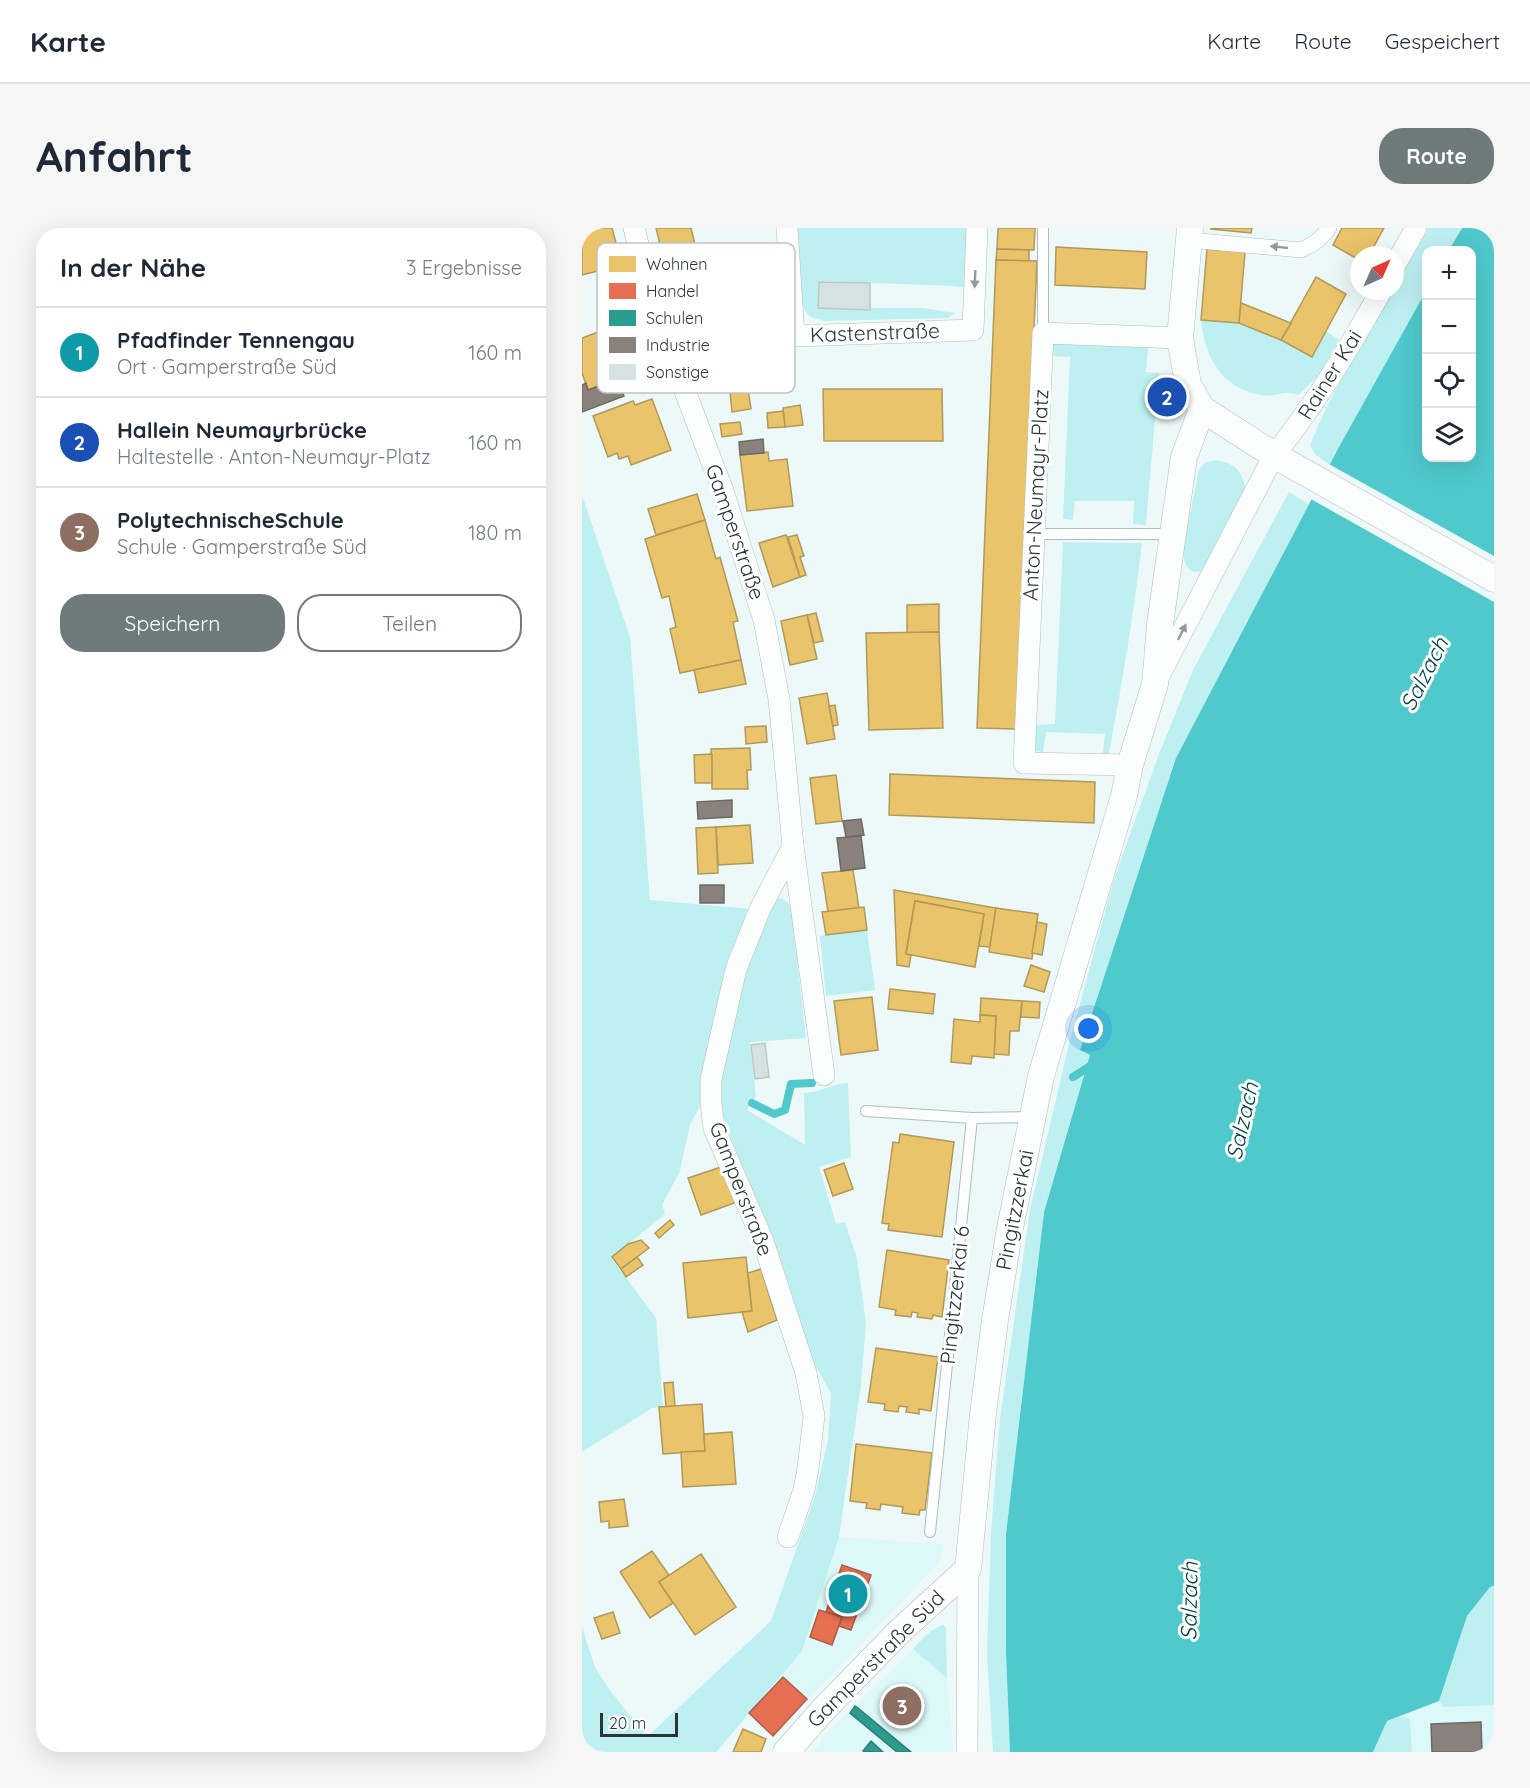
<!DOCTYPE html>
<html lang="de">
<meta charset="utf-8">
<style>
body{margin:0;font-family:Quicksand,sans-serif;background:#f6f6f7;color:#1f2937}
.controls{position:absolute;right:18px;top:18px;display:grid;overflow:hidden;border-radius:12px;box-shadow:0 6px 24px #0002}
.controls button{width:54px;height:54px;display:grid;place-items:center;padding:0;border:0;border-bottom:2px solid #e0e1e3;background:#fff;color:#1f2937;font:30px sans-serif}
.compass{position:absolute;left:768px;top:18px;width:54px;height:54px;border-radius:50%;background:#fff;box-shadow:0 6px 24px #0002;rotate:45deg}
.scale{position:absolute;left:18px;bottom:15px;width:78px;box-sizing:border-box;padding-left:6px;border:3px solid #2b3636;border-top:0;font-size:16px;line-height:21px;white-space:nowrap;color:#2b3636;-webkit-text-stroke:4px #fff;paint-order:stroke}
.you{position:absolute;left:507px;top:801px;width:21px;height:21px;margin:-15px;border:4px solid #fff;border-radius:50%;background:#1a73e8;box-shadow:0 0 0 9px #1a73e833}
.badge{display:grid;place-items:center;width:39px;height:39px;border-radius:50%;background:#6f7a7a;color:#fff;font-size:20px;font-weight:700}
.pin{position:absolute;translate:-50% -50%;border:3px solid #fff;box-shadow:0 2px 6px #0006}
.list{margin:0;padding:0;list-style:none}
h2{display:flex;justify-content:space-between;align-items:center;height:78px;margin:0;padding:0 24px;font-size:26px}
h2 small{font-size:20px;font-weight:400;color:#747a83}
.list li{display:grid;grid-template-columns:39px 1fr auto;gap:18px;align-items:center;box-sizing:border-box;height:90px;padding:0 24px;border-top:2px solid #e0e1e3}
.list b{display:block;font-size:22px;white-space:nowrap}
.list p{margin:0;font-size:20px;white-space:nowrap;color:#747a83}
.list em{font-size:20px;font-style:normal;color:#747a83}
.actions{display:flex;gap:12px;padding:18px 24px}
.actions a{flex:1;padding:14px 0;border:2px solid #6f7a7a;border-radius:24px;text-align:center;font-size:21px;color:#6f7a7a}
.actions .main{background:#6f7a7a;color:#fff}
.icon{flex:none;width:33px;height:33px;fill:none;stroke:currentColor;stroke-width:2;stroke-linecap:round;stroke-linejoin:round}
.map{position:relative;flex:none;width:912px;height:1524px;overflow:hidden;border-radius:24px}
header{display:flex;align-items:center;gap:36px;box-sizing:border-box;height:84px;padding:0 30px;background:#fff;border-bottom:2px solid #e0e1e3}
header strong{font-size:28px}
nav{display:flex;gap:33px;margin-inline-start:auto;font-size:21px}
.intro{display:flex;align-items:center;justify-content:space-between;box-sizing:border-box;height:144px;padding:0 36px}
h1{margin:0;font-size:42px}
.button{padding:15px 27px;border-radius:24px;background:#6f7a7a;color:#fff;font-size:21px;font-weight:700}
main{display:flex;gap:36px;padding:0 36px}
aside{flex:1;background:#fff;border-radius:24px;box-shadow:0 6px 24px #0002}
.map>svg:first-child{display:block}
.built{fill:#dcf8f8}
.green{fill:#bef0f1}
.water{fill:#4fc9cc}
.pier{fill:#edf9f9}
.homes{fill:#e9c46a;stroke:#b0995a;stroke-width:1.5}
.shops{fill:#e76f51;stroke:#af5e49;stroke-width:1.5}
.schools{fill:#2a9d8f;stroke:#2a7e74;stroke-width:1.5}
.industry{fill:#8a817c;stroke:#6e6a67;stroke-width:1.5}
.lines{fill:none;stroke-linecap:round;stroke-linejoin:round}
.stream{stroke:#4fc9cc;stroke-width:8}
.building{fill:#d6e1e1;stroke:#bdc8c8;stroke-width:1.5}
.service-casing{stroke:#b2bcbc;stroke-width:12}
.pedestrian-casing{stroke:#b2bcbc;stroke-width:16}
.minor-casing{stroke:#b2bcbc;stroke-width:22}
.tertiary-casing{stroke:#b2bcbc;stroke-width:27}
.service{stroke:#fcfefe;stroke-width:10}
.pedestrian{stroke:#fcfefe;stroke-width:15}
.minor{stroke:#fcfefe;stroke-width:21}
.tertiary{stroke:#fcfefe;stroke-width:26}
.oneway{fill:#949a9a}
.labels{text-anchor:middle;stroke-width:6;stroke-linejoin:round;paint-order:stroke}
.street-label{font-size:21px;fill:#2b3636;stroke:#fff}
.water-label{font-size:22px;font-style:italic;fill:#004345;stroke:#fff}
.key{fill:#fff;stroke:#bfc3c3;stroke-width:1.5}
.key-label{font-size:16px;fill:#2b3636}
</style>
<header>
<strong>Karte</strong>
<nav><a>Karte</a><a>Route</a><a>Gespeichert</a></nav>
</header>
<div class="intro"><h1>Anfahrt</h1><a class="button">Route</a></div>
<main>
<aside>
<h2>In der Nähe<small>3 Ergebnisse</small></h2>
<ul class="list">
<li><span class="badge" style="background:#0f9aa8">1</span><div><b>Pfadfinder Tennengau</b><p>Ort · Gamperstraße Süd</p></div><em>160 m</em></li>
<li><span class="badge" style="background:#1a4fb4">2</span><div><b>Hallein Neumayrbrücke</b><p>Haltestelle · Anton-Neumayr-Platz</p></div><em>160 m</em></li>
<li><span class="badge" style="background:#8d6e63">3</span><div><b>PolytechnischeSchule</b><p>Schule · Gamperstraße Süd</p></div><em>180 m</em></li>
</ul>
<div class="actions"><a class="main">Speichern</a><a>Teilen</a></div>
</aside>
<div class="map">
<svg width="912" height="1524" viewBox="0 0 912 1524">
<rect width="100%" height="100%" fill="#edf9f9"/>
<!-- built -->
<g class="built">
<path d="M257 1309 361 1316 359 1328 355 1337 191 1508 165 1487 220 1423Z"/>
<path d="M331 1421 365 1450 371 1524H231L245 1505Z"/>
<path d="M857 1473 861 1479 912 1477V1524H830L828 1491 820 1488Z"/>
</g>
<!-- green -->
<g class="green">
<path d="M213 0H386L384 60 372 58 237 53V80H341L373 85 366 90 243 93C236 91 227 90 223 82 215 69 215 18 213 0Z"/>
<path d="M845 0H880L867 22H844V63L748 237 733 226 728 217C749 164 781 113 809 63H813V56Z"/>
<path d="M619 92 657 95 699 112 730 129 744 103 757 112 738 146 716 167C700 161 695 170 679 167 640 161 622 128 619 92Z"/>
<path d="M471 115 566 120 564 144 577 145 564 297 551 296 552 273H493L491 292 481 291 488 129 470 128Z"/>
<path d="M632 232C650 234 660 241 663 259L631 336C613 351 601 344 601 321L617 241 623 235Z"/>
<path d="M707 264 727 276 594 530 498 822 508 826 462 984 424 1306V1425L428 1524H411L405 1426 409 1305 418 1191 448 982 487 816 532 651 577 526 611 442Z"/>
<path d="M0 267 48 409 68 672 169 681 121 873 108 896 98 943 80 977 83 986 29 1030 74 1090 81 1179 70 1180 0 1224Z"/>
<path d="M481 314 560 315C552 386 540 455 527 525L524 528 521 525 523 506 464 504 461 524 451 523 454 497 473 496Z"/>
<path d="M200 670 207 676 211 694 224 810 168 814 174 868 165 882 223 917 222 865C238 865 251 855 266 855L269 929 237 939 254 996 263 994 275 1030 284 1095 279 1157 257 1309 220 1423 134 1524H0V1399L13 1439 27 1461 65 1509 189 1393 233 1268 246 1212 249 1165 233 1137 138 880V853L164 740 190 676 195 671Z"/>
<path d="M285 702 293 762 244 768 238 708Z"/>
<path d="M912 1358V1477L861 1479 857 1473 885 1388 908 1359Z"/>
<path d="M361 1397 364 1399 365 1450 331 1421C340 1412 349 1400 361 1397Z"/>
<path d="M820 1488 828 1491 830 1524H791L805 1493Z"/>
</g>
<!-- water -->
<path class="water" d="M880 0H912V1358L908 1359 885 1388 857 1473 805 1493 791 1524H428L424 1425V1306L462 984 508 827 498 822 594 530 757 219 844 63V230H890V22H867Z"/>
<!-- pier -->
<path class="pier" d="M745 235 912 328V374L727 270Z"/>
<!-- homes -->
<g class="homes">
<path d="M0 0H30L40 37 0 47Z"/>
<path d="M74 0H109L133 99 100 107Z"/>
<path d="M416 0H453L452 22 415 21Z"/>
<path d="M629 0H670L669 5 629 1Z"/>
<path d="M760 0H802L787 27H777V32L751 17Z"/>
<path d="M474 19 565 24 563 61 473 57Z"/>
<path d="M415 21 447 22V33L414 32Z"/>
<path d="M625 21 663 24 657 95 619 92Z"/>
<path d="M414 32 455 33 434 501 395 500Z"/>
<path d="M734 49 764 66 730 129 699 112Z"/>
<path d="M659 75 709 95 699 112 657 95Z"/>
<path d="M38 96 55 145 6 162 0 145V110Z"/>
<path d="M166 161 169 181 150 184 148 164Z"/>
<path d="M241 161H360L361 213H242Z"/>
<path d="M70 171 89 222 49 237 46 228 37 231 35 225 26 229 11 188 51 173 53 177Z"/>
<path d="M218 177 221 197 203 199 201 180Z"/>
<path d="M201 183 203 199 186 200 185 185Z"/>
<path d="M158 194 160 206 140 209 138 196Z"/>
<path d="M186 224 187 233 205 231 211 278 165 283 158 227Z"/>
<path d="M115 266 123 292 74 307 66 281Z"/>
<path d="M123 292 134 331 138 329 156 393 151 394 159 432 98 445 88 401 94 399 87 368 80 370 63 311Z"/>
<path d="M204 307 218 349 191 359 177 315Z"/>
<path d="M215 307 222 328 218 329 224 347 218 349 206 309Z"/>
<path d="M357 376V404L325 405V377Z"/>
<path d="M234 385 241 413 232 415 225 387Z"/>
<path d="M225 387 235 431 208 437 199 393Z"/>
<path d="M357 404 361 500 287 502 284 405Z"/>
<path d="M159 432 164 456 117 465 112 442Z"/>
<path d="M245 465 253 511 225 516 217 470Z"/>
<path d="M253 477 256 497 251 498 247 478Z"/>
<path d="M184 498 185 514 164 516 163 499Z"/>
<path d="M168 520 169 542H165L166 561H130L129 521Z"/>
<path d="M130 526V555H113L112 527Z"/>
<path d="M308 546 513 554 512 595 307 587Z"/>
<path d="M254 547 260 593 234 596 228 550Z"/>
<path d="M168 597 171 635 136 637 134 599Z"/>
<path d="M134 599 136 645 116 646 114 600Z"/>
<path d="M271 642 277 680 246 684 240 645Z"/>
<path d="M312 662 414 680 408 719 397 718 402 686 333 673 324 726 329 727 327 739 315 737Z"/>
<path d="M333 673 402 686 393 739 324 726Z"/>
<path d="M282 679 285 702 244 707 240 684Z"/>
<path d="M414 680 456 686 450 731 407 724Z"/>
<path d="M455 694 465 696 460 727 450 725Z"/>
<path d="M449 737 468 744 462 764 442 758Z"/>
<path d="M308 761 353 766 351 786 306 781Z"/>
<path d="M290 769 296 822 259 827 252 773Z"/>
<path d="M399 770 440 773 437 803H428L427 827 412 826 414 788 398 787Z"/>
<path d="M440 773 458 774 457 790 439 789Z"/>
<path d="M398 787 414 788 412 830 390 828 389 836 369 834 372 791 398 794Z"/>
<path d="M318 906 372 914 360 1009 306 1002 307 996 300 995 311 914 317 915Z"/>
<path d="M262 935 271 961 251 968 242 942Z"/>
<path d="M142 938 155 974 119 987 106 950Z"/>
<path d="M88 992 92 997 77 1010 73 1005Z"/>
<path d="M59 1012 67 1020 39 1041 30 1029 46 1016Z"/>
<path d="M305 1022 367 1032 360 1089 351 1087 350 1091 335 1089 336 1085 330 1084 329 1089 313 1087 314 1082 297 1079Z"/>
<path d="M55 1029 61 1037 44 1049 39 1041Z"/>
<path d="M164 1029 170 1083 106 1090 101 1035Z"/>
<path d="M179 1041 195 1092 166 1104 160 1084 170 1083 166 1045Z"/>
<path d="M294 1120 356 1129 349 1183 337 1181V1186L324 1184 325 1179 317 1178 316 1184 302 1182 303 1176 286 1174Z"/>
<path d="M91 1154 93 1178 84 1179 82 1155Z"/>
<path d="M120 1176 123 1223 81 1226 77 1179Z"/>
<path d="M150 1204 154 1256 101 1259 99 1224 123 1223 122 1206Z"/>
<path d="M274 1216 350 1225 343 1282H338L337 1287 320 1285 321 1279 299 1276 298 1282 284 1280 285 1275 268 1273Z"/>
<path d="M42 1271 46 1298 27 1300V1293L19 1294 17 1274Z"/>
<path d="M70 1323 87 1347 77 1354 91 1375 68 1390 38 1344Z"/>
<path d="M119 1326 154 1379 113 1407 77 1354Z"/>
<path d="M31 1384 38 1405 20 1411 12 1390Z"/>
<path d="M161 1501 184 1511 179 1524H151Z"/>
</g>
<!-- shops -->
<g class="shops">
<path d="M260 1337 289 1347 269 1402 257 1398 260 1389 244 1384Z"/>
<path d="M237 1382 260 1389 250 1417 228 1409Z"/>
<path d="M201 1449 225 1471 191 1508 167 1485Z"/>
</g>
<!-- schools -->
<g class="schools">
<path d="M273 1478 276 1480 329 1524H315L268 1485Z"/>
<path d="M289 1513 301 1524H283L281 1523Z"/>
</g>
<!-- industry -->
<g class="industry">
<path d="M36 151 42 168 0 184V157L4 155 6 162Z"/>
<path d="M181 211 182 225 158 227 157 214Z"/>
<path d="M150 572V589L116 591 115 574Z"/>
<path d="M279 591 282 607 264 609 261 593Z"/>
<path d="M279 608 283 640 259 643 255 610Z"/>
<rect x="118" y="657" width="24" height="18"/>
<path d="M899 1494 900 1524H850L849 1496Z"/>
</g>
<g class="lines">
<!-- stream -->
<g class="stream">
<path d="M491 849 510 837"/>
<path d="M170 875 192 886 203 882 209 856 230 855"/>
</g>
</g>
<!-- building -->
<g class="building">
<path d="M237 54 288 55V82L236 80Z"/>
<path d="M183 815 187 849 173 851 169 817Z"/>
</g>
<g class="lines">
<defs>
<g id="service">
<path d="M461 0V105"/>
<path d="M452 306H592"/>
<path d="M284 883 390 890"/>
<path d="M348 1304 390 890 450 889"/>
</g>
<path id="pedestrian" d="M607 12 719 22C731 17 740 11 747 0"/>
<g id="minor">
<path d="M52 0 66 55 88 124 141 263 182 392 197 471 211 618 242 847"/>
<path d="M205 0 212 108"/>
<path d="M813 37 834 0"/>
<path d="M88 124 212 108 391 102 395 0"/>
<path d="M576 450 692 227C733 177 767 120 799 63"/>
<path d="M548 537 442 535 461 105 598 110"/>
<path d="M206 1309 222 1262 226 1241 232 1188 224 1145 181 1013 132 900 129 876V851L154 741 178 681 211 618"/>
<path d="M385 1524 386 1341"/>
</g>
<g id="tertiary">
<path d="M608 0 598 110 606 156 620 181 692 227 912 351"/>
<path d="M204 1524 241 1482 318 1403 386 1341 401 1186 413 1092 428 1000 459 848 542 568 548 537 573 456 578 396 602 229 620 181"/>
</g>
</defs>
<!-- service casing -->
<use href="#service" class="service-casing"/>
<!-- pedestrian casing -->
<use href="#pedestrian" class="pedestrian-casing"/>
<!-- minor casing -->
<use href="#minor" class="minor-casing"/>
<!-- tertiary casing -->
<use href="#tertiary" class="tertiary-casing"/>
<!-- service -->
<use href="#service" class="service"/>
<!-- pedestrian -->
<use href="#pedestrian" class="pedestrian"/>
<!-- minor -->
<use href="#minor" class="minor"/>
<!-- tertiary -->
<use href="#tertiary" class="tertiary"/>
</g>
<!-- one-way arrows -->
<defs><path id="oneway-solid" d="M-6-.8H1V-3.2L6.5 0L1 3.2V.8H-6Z" transform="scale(1.5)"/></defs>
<g class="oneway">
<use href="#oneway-solid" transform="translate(697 19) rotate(-174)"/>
<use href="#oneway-solid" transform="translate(393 51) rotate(92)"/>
<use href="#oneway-solid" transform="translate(600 404) rotate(-63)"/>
</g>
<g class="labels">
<!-- street labels -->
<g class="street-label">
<text transform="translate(293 105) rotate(-2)" y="7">Kastenstraße</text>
<text transform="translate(748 147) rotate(-58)" y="7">Rainer Kai</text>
<text transform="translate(454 267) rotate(-87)" y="7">Anton-Neumayr-Platz</text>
<text transform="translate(153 304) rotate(71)" y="7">Gamperstraße</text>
<text transform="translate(159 961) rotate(69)" y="7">Gamperstraße</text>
<text transform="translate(433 982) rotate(-79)" y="7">Pingitzzerkai</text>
<text transform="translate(373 1067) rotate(-84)" y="7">Pingitzzerkai 6</text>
<text transform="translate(294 1431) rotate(-45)" y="7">Gamperstraße Süd</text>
</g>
<!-- water labels -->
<g class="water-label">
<text transform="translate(842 446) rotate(-63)" y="8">Salzach</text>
<text transform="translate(660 893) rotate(-77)" y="8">Salzach</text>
<text transform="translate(607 1373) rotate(-89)" y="8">Salzach</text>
</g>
</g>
<!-- legend -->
<rect x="15" y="15" width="198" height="150" rx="9" class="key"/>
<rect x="27" y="28" width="27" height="16" fill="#e9c46a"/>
<rect x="27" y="55" width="27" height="16" fill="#e76f51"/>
<rect x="27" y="82" width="27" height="16" fill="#2a9d8f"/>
<rect x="27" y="109" width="27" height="16" fill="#8a817c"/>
<rect x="27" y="136" width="27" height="16" fill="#d6e1e1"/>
<g class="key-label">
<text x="64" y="42">Wohnen</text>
<text x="64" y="69">Handel</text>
<text x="64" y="96">Schulen</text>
<text x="64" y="123">Industrie</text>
<text x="64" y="150">Sonstige</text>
</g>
</svg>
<div class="controls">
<button>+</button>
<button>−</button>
<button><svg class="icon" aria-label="locate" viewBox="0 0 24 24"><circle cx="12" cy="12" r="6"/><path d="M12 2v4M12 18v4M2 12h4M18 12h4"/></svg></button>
<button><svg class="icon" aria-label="layers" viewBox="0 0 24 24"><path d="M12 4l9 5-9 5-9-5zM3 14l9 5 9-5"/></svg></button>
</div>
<svg class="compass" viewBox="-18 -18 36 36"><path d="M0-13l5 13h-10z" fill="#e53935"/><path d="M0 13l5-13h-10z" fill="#747a83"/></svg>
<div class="scale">20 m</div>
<div class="you"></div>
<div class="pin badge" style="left:266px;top:1366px;background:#0f9aa8">1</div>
<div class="pin badge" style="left:585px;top:169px;background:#1a4fb4">2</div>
<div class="pin badge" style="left:320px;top:1478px;background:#8d6e63">3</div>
</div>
</main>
